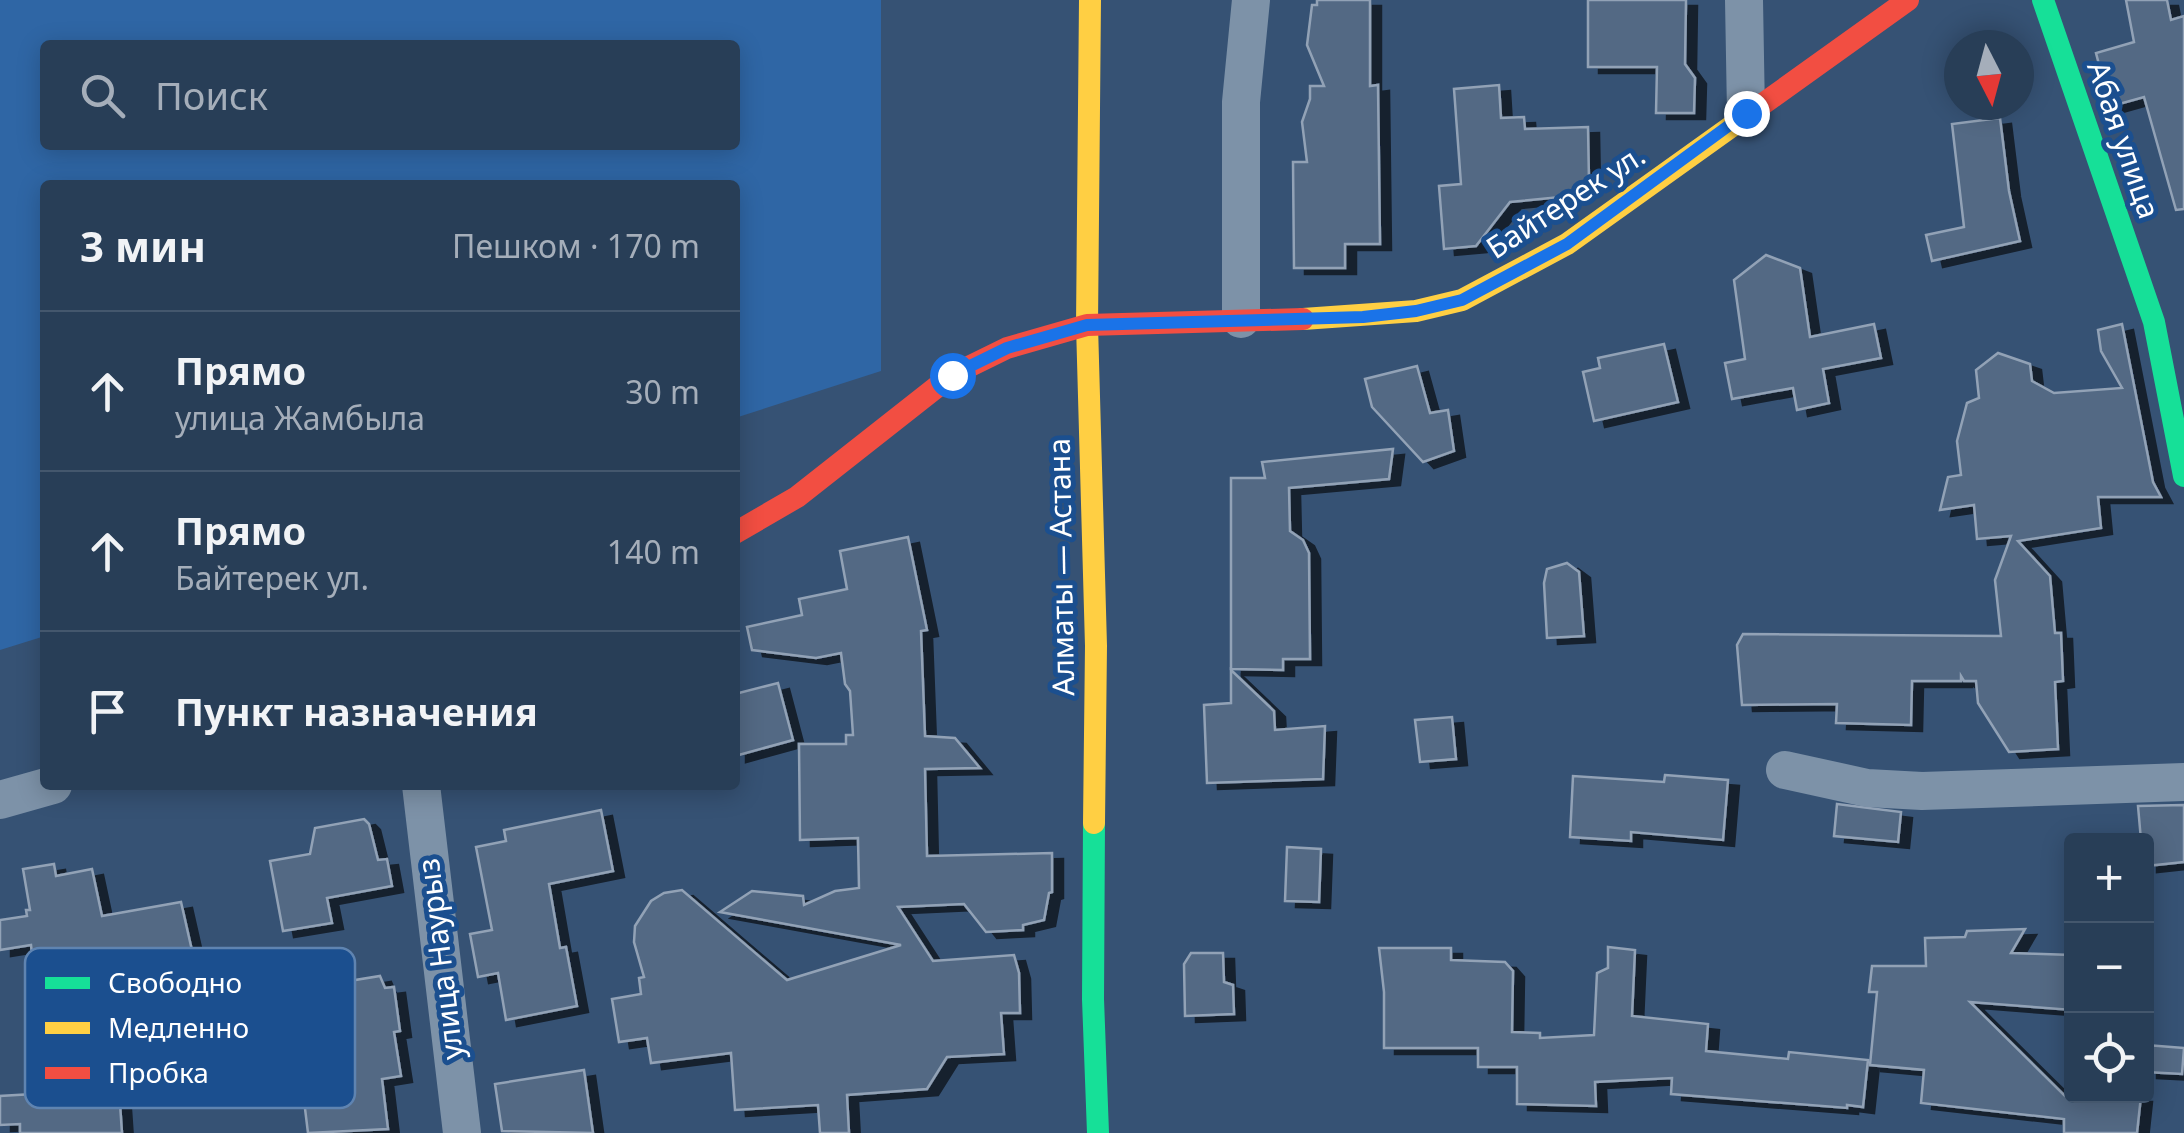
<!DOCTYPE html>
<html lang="ru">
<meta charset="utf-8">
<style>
body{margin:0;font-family:"Noto Sans",sans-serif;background:#344961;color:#f1f3f6}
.controls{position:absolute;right:30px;bottom:30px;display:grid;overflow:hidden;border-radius:10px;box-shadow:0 5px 25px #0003}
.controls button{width:90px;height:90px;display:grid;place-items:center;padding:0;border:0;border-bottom:2px solid #44576d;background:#283e57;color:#f1f3f6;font:50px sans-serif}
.compass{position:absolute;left:1944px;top:30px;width:90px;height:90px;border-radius:50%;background:#283e57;box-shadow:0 5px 25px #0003;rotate:174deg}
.stop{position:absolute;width:30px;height:30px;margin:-22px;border:8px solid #1a73e8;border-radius:50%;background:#fff}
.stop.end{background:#1a73e8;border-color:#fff;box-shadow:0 2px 10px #0008}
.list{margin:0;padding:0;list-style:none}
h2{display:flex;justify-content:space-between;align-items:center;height:130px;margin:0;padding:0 40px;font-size:42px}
h2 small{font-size:32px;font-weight:400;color:#a5aeba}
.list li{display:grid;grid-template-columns:65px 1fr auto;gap:30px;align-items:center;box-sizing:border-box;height:160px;padding:0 40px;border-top:2px solid #44576d}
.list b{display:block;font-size:38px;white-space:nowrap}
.list p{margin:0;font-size:32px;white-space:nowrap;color:#a5aeba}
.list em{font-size:32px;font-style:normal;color:#a5aeba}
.icon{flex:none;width:55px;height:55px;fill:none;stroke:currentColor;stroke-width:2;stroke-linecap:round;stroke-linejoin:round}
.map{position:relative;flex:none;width:2184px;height:1133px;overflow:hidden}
.search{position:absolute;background:#283e57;box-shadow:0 5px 25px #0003;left:40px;top:40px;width:700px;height:110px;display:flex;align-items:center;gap:25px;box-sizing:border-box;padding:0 35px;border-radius:10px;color:#a5aeba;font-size:38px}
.panel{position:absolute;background:#283e57;box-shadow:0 5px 25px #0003;left:40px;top:180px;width:700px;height:610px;border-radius:10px}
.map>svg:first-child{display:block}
.green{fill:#2f66a5;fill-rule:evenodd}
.building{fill:#526984;stroke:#92a2b6;stroke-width:2.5;filter:url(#shadow)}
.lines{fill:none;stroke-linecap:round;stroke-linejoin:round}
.street{stroke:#7d92a8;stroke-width:38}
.fast{stroke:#16e098;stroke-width:22}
.slow{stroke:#ffcf43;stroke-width:22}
.jam{stroke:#f24e42;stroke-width:22}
.route{stroke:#1a73e8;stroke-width:12}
.labels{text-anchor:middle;stroke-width:10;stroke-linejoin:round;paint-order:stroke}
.street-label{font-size:30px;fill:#fff;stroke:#1b4f8f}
.key{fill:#1b4f8f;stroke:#5f84b1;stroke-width:2.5}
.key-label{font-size:28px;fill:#fff}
</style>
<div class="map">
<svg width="2184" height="1133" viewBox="0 0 2184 1133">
<defs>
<filter id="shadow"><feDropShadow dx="11" dy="6" stdDeviation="0" flood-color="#0009"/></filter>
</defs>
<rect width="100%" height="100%" fill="#365274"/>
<!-- green -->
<path class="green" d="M0 0H881V371L735 418V185H45V636L0 650ZM45 45H735V145H45Z"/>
<!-- building -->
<g class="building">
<path d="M1317 0H1370V86L1378 85 1380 244H1345V268H1294L1293 162H1307L1302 122 1310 99V86H1324L1307 45 1312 5H1317Z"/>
<path d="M1588 0H1686L1685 64 1695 78 1694 113H1656L1657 67H1588Z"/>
<path d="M2126 0H2167L2171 20 2184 16V209L2176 210 2144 97 2112 106 2102 76 2096 53 2134 42Z"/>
<path d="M1499 85 1501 118 1524 117 1525 129 1588 127 1589 182 1571 196 1510 202 1476 246 1444 249 1439 186 1461 184 1454 89Z"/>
<path d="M2000 118 2009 191 2020 241 1932 261 1926 235 1964 227 1952 124Z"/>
<path d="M1766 255 1800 268 1810 337 1874 324 1881 358 1823 369 1829 403 1797 410 1793 388 1732 399 1725 363 1745 359 1734 280Z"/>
<path d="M2122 324 2153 482 2161 497H2098L2101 528 2018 541 2050 576 2055 633H2061L2063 681 2055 682 2058 749 2009 752 1978 703 1976 681H1964L1961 676V681H1912L1911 725 1836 723 1837 704 1742 705 1737 645 1743 634 2001 636 1995 580 2011 536 1977 539 1974 505 1940 510 1948 477 1961 475 1957 441 1967 403 1979 398 1976 370 1998 353 2030 364 2032 381 2054 393 2122 388 2101 351 2098 330Z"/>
<path d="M1664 344 1678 402 1594 421 1583 372 1600 368 1598 358Z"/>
<path d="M1417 366 1430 413 1448 410 1454 451 1423 462 1372 407 1365 379Z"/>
<path d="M1393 449 1389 479 1289 488 1290 531 1303 540 1309 553 1310 659H1283V670L1231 669V478H1265L1262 462Z"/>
<path d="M908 537 927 630 921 631 925 736 955 738 980 768 925 769 927 856 1052 853V892L1049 893 1044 920 1023 925V930L986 932 964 904 898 907 933 961 1014 955 1019 973 1020 1013H1001L1004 1054 947 1057 927 1089 847 1095 849 1133H820L818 1105 735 1110 731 1053 651 1063 647 1038 619 1042 612 999 641 994 639 978 644 977 634 942 635 926 651 901 664 893 682 890 787 980 901 945 720 912 752 891 803 896 804 905 835 891 859 888 858 838 800 840 799 744H846V735H853L850 691 845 684 841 653 816 658 752 650 747 627 802 615 799 599 847 589 840 551Z"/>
<path d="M1567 563 1579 572 1584 636 1547 638 1544 583 1547 569Z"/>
<path d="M1231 670 1274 711 1275 730 1325 726 1323 779 1207 783 1204 705 1231 703Z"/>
<path d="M778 683 793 740 735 756V694Z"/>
<path d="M1452 717 1456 759 1420 762 1415 720Z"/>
<path d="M1665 775 1728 780 1723 840 1631 832V841L1570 837 1573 776 1664 782Z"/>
<path d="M1837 804 1901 812 1898 842 1834 836Z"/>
<path d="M2184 805V862L2146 866V840H2141L2138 806Z"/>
<path d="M601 810 613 871 549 884 560 948 566 947 577 1006 506 1020 498 973 478 977 470 934 492 930 476 847 506 841 504 830Z"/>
<path d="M364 819 369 824 378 860 387 859 392 886 327 898 332 923 283 931 270 861 310 854 315 828Z"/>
<path d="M1287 847 1321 849 1319 902 1285 901Z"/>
<path d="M54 864 56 876 92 869 102 916 181 902 193 955 112 970 115 981 44 994 35 981 31 945 0 950V920L27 916 26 910H30L23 869Z"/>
<path d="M2025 929 2011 953 2072 955V1010L1970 1002 2065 1096H2141L2137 1133H2064V1119L1921 1103 1924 1070 1870 1065 1877 992H1869L1872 966H1926L1925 938 1965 937 1967 931Z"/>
<path d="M1608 947 1635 950 1632 1016 1708 1024 1706 1051 1788 1059 1789 1052 1868 1060 1863 1107 1847 1105V1108L1671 1094 1672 1078 1595 1082 1596 1106 1517 1104V1067H1478V1048H1384V992L1379 948H1451V960L1505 962 1513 971 1512 1032 1540 1033V1038L1594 1035 1597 973 1608 968Z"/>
<path d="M1191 953H1223L1224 982 1233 985 1234 1014 1185 1016 1184 964Z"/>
<path d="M380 976 385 988 394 987 400 1031 394 1032 401 1076 382 1079 388 1129 308 1133 303 1092 294 1094 281 1026 298 990 354 977 355 980Z"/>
<path d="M2146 1045 2184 1048 2182 1074 2146 1072Z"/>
<path d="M584 1070 593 1133 502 1131 495 1084Z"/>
<path d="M119 1089 122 1133H20V1124L0 1125V1096Z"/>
</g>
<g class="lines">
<!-- street -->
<g class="street">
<path d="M1744 0 1746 113"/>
<path d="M1241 319V102L1251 0"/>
<path d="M1785 770 1867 788 1922 791 2184 782"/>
<path d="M421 785 462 1133"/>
<path d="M0 800 53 785"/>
</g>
<!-- fast -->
<g class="fast">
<path d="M2043 0 2154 322 2184 476"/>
<path d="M1094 823 1093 999 1098 1133"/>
</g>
<!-- slow -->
<g class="slow">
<path d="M1090 0 1087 325 1096 646 1094 823"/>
<path d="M1303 319 1416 311 1462 300 1567 244 1753 111"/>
</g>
<!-- jam -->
<g class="jam">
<path d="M1753 111 1908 0"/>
<path d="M735 533 797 497 952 375 1007 348 1087 325 1303 319"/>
</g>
</g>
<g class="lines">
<!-- route -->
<path class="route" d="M952 375 1007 348 1087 325 1363 317 1416 311 1462 300 1567 244 1746 113"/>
</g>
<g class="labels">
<!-- street labels -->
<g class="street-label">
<text transform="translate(2123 140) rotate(71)" y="10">Абая улица</text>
<text transform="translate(1566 202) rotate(-33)" y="10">Байтерек ул.</text>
<text transform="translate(1062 567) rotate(-91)" y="10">Алматы — Астана</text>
<text transform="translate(441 959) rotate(-97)" y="10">улица Наурыз</text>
</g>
</g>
<!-- legend -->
<rect x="25" y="948" width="330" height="160" rx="15" class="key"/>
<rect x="45" y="977" width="45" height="12" fill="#16e098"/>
<rect x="45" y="1022" width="45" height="12" fill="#ffcf43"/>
<rect x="45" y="1067" width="45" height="12" fill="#f24e42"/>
<g class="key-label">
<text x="108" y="993">Свободно</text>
<text x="108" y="1038">Медленно</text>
<text x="108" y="1083">Пробка</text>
</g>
</svg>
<div class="controls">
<button>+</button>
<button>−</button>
<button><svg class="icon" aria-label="locate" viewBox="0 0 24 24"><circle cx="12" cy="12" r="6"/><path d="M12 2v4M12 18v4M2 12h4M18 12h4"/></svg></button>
</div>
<svg class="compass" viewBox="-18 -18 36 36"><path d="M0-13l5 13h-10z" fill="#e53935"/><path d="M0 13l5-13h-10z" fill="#a5aeba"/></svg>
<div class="stop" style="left:952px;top:375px"></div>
<div class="stop end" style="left:1746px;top:113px"></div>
<div class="search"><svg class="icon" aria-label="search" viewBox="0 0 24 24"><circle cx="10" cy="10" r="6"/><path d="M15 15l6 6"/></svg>Поиск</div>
<section class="panel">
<h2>3 мин<small>Пешком · 170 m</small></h2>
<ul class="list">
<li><svg class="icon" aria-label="ahead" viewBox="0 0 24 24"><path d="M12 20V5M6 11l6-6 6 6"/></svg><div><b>Прямо</b><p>улица Жамбыла</p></div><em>30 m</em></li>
<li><svg class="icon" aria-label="ahead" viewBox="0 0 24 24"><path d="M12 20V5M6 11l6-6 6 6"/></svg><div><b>Прямо</b><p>Байтерек ул.</p></div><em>140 m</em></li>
<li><svg class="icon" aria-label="arrive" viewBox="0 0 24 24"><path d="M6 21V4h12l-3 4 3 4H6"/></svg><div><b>Пункт назначения</b></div></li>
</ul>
</section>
</div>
